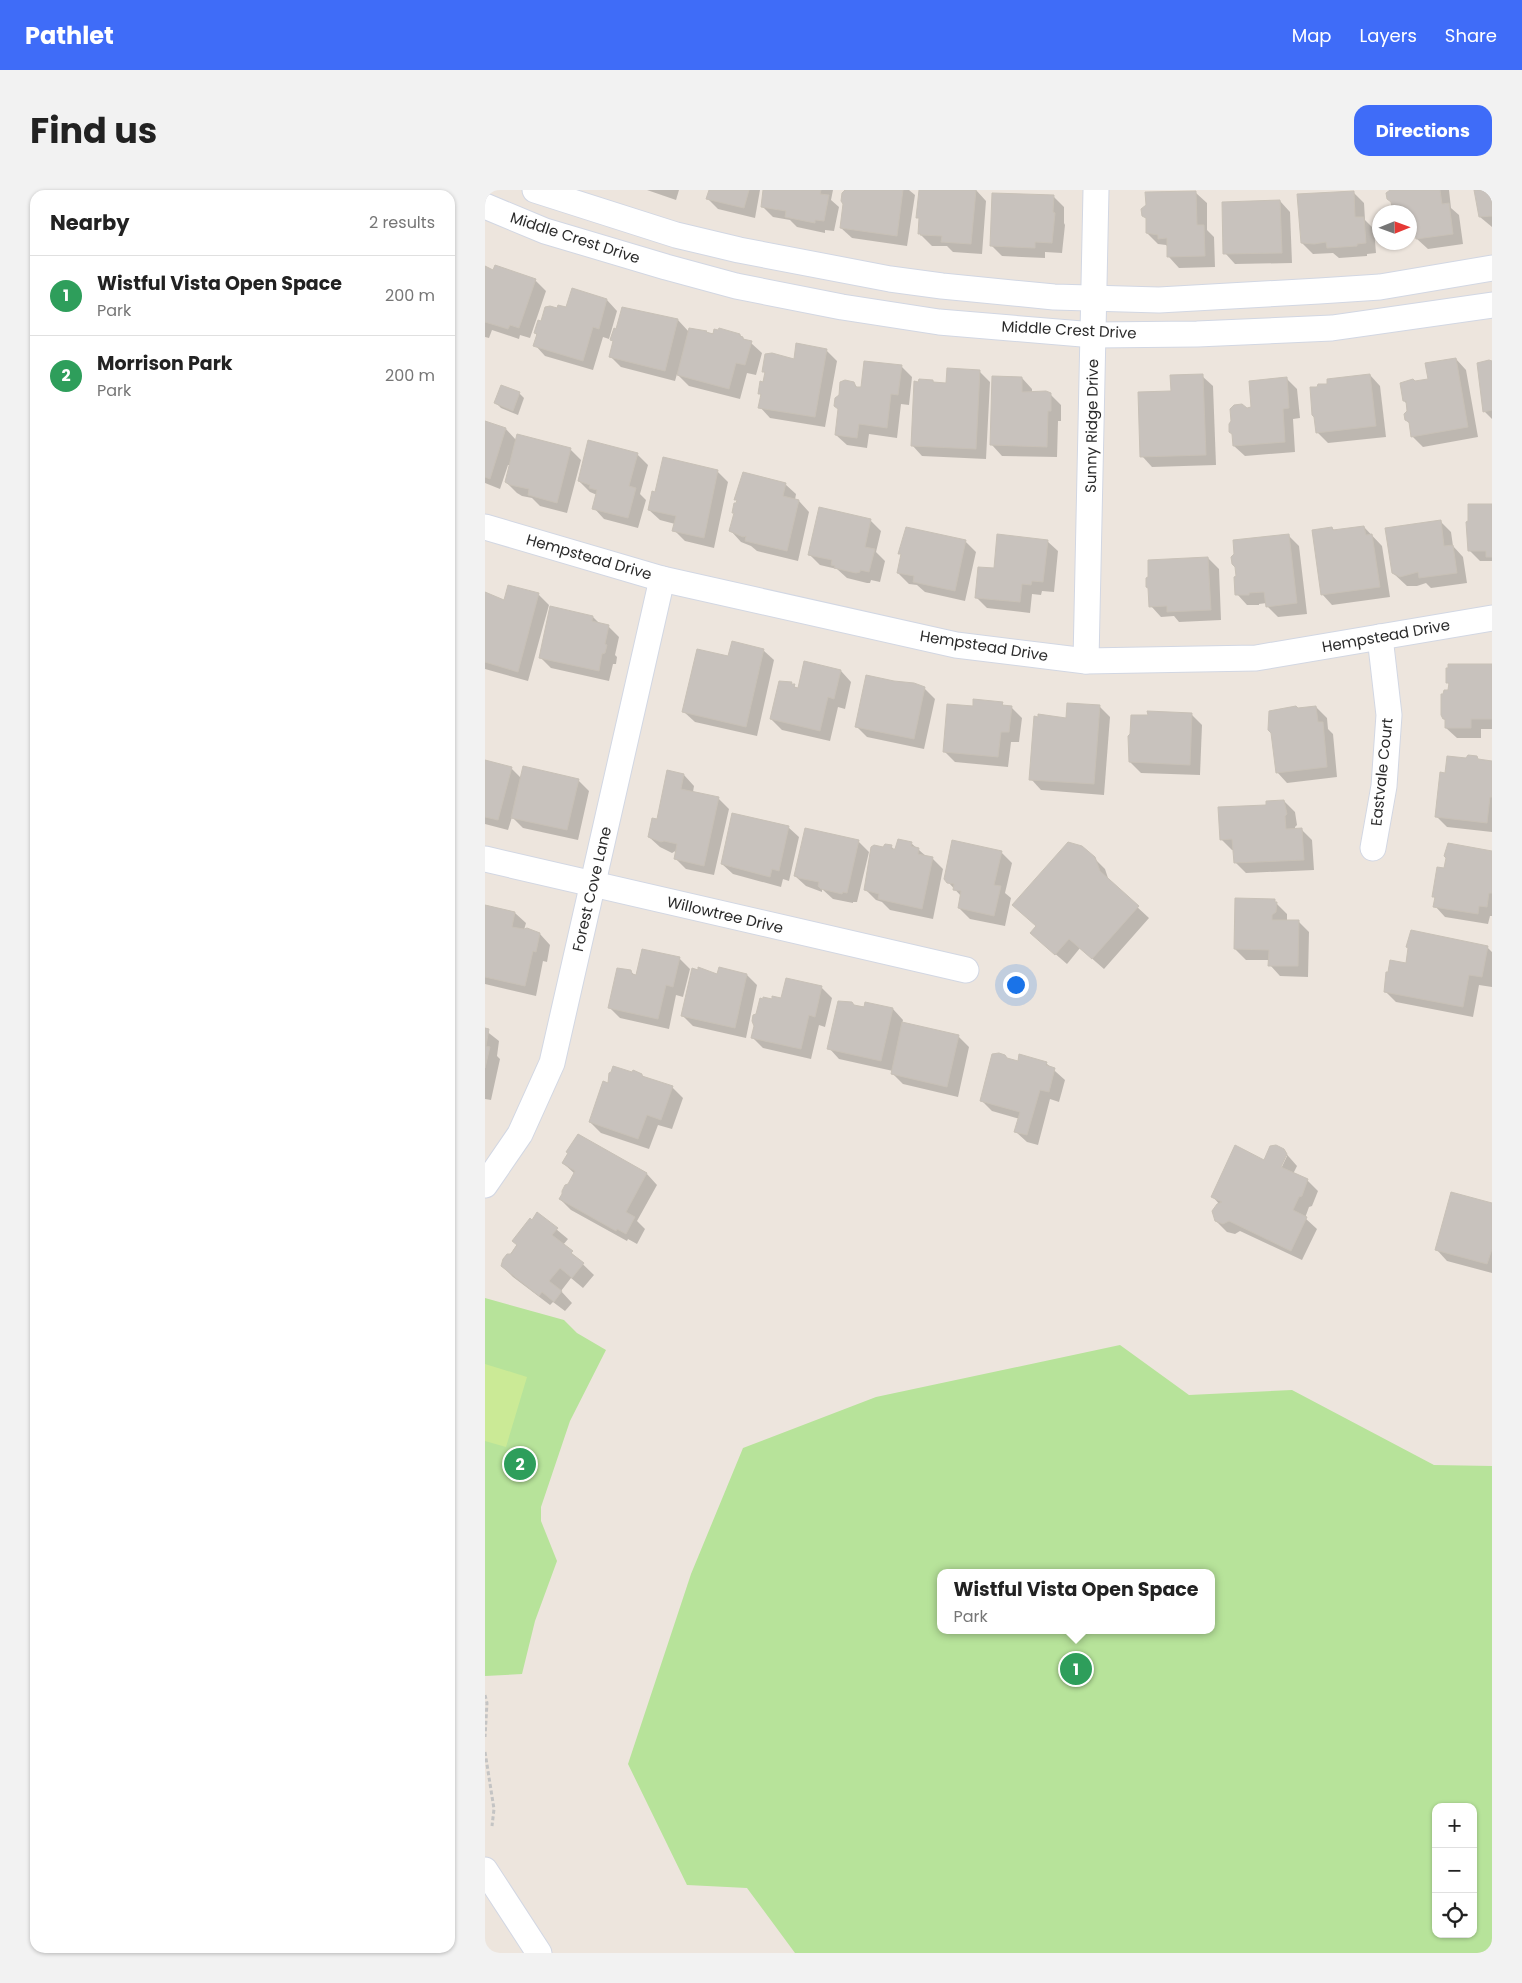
<!DOCTYPE html>
<meta charset="utf-8">
<style>
body{margin:0;font-family:Poppins,sans-serif;background:#f2f2f2;color:#222}
.controls{position:absolute;right:15px;bottom:15px;display:grid;overflow:hidden;border-radius:10px;box-shadow:0 1px 4px #0004}
.controls button{width:45px;height:45px;display:grid;place-items:center;padding:0;border:0;border-bottom:1px solid #e0e0e0;background:#fff;color:#222;font:25px sans-serif}
.compass{position:absolute;left:887px;top:15px;width:45px;height:45px;border-radius:50%;background:#fff;box-shadow:0 1px 4px #0004;rotate:89deg}
.you{position:absolute;left:530px;top:794px;width:18px;height:18px;margin:-12px;border:4px solid #fff;border-radius:50%;background:#1a73e8;box-shadow:0 0 0 8px #1a73e833}
.badge{display:grid;place-items:center;width:32px;height:32px;border-radius:50%;background:#3f6cf8;color:#fff;font-size:16px;font-weight:700}
.pin{position:absolute;translate:-50% -50%;border:2px solid #fff;box-shadow:0 1px 5px #0006}
.popup{position:absolute;left:452px;top:1379px;width:278px;height:65px;box-sizing:border-box;display:grid;place-content:center;border-radius:10px;background:#fff;filter:drop-shadow(0 1px 4px #0005);font-size:16px;white-space:nowrap;color:#767676}
.popup b{font-size:19px;color:#222}
.popup::after{content:'';position:absolute;left:50%;top:100%;margin-left:-10px;border:10px solid transparent;border-top-color:#fff}
.list{margin:0;padding:0;list-style:none}
h2{display:flex;justify-content:space-between;align-items:center;height:65px;margin:0;padding:0 20px;font-size:21px}
h2 small{font-size:16px;font-weight:400;color:#767676}
.list li{display:grid;grid-template-columns:32px 1fr auto;gap:15px;align-items:center;box-sizing:border-box;height:80px;padding:0 20px;border-top:1px solid #e0e0e0}
.list b{display:block;font-size:19px;white-space:nowrap}
.list p{margin:0;font-size:16px;white-space:nowrap;color:#767676}
.list em{font-size:16px;font-style:normal;color:#767676}
.icon{flex:none;width:28px;height:28px;fill:none;stroke:currentColor;stroke-width:2;stroke-linecap:round;stroke-linejoin:round}
.map{position:relative;flex:none;width:1007px;height:1763px;overflow:hidden;border-radius:15px}
header{display:flex;align-items:center;gap:30px;box-sizing:border-box;height:70px;padding:0 25px;background:#3f6cf8;color:#fff}
header strong{font-size:24px}
nav{display:flex;gap:28px;margin-inline-start:auto;font-size:18px}
.intro{display:flex;align-items:center;justify-content:space-between;box-sizing:border-box;height:120px;padding:0 30px}
h1{margin:0;font-size:35px}
.button{padding:12px 22px;border-radius:15px;background:#3f6cf8;color:#fff;font-size:18px;font-weight:700}
main{display:flex;gap:30px;padding:0 30px}
aside{flex:1;background:#fff;border-radius:15px;box-shadow:0 1px 4px #0004}
.map>svg:first-child{display:block}
.green{fill:#b7e39a;fill-rule:evenodd}
.pitch{fill:#cbea96}
.shadow{fill:#0003;fill-rule:evenodd}
.building{fill:#c8c2bd;stroke:#c8c1b7}
.lines{fill:none;stroke-linecap:round;stroke-linejoin:round}
.street-casing{stroke:#d2d7e3;stroke-width:27}
.path{stroke:#c4c4c4;stroke-width:3;stroke-dasharray:4 2.5;stroke-linecap:butt}
.street{stroke:#fff;stroke-width:25}
.labels{text-anchor:middle;stroke-width:4.5;stroke-linejoin:round;paint-order:stroke}
.street-label{font-size:15px;fill:#2b2b2b;stroke:#fff}
</style>
<header>
<strong>Pathlet</strong>
<nav><a>Map</a><a>Layers</a><a>Share</a></nav>
</header>
<div class="intro"><h1>Find us</h1><a class="button">Directions</a></div>
<main>
<aside>
<h2>Nearby<small>2 results</small></h2>
<ul class="list">
<li><span class="badge" style="background:#2e9e5b">1</span><div><b>Wistful Vista Open Space</b><p>Park</p></div><em>200 m</em></li>
<li><span class="badge" style="background:#2e9e5b">2</span><div><b>Morrison Park</b><p>Park</p></div><em>200 m</em></li>
</ul>
</aside>
<div class="map">
<svg width="1007" height="1763" viewBox="0 0 1007 1763">
<rect width="100%" height="100%" fill="#ede5dd"/>
<!-- green -->
<g class="green">
<path d="M0 1108 79 1130 92 1143 121 1160 85 1231 56 1317V1331L72 1371 50 1431 37 1484 0 1486Z"/>
<path d="M635 1155 704 1205 807 1200 949 1275 1007 1276V1763H310L262 1698 202 1695 143 1574 206 1384 258 1258 391 1207ZM456 1383H726V1440H456ZM951 1617H988V1744H951Z"/>
</g>
<!-- pitch -->
<path class="pitch" d="M0 1174 42 1187 21 1257 0 1251Z"/>
<!-- shadow -->
<g class="shadow">
<path d="M162 0H194L191 10Z"/>
<path d="M225 0H275L270 28 233 19 223 9Z"/>
<path d="M280 0H348L346 10 354 17 349 41 340 40V43L312 37 305 30 288 27 277 16Z"/>
<path d="M361 0H424L430 5 422 56 367 48 356 38Z"/>
<path d="M435 0H491L501 11 497 64 468 62 462 56H447L434 43 435 30 433 27Z"/>
<path d="M906 0H964L966 18 974 25 978 54 943 59 932 49 931 41 928 38H924V22H909Z"/>
<path d="M990 0H1007V37L995 27Z"/>
<path d="M868 2 879 13 880 30 889 39 891 63 882 64V66L854 68 848 63 828 64 817 53Z"/>
<path d="M711 3 722 13V40L729 47 730 77 694 78 684 67 683 57 681 55 673 54 662 43V29L658 25Z"/>
<path d="M569 7 579 17V33L580 35 577 63 560 62V68L517 66 506 55Z"/>
<path d="M795 11 805 22 807 73 750 74 740 63Z"/>
<path d="M0 77 8 82 50 90 61 101 45 148 35 145 34 149 7 140 4 148 0 147Z"/>
<path d="M88 100 122 110 132 121 124 149 118 147 108 180 60 166 50 155 53 146 50 143 56 133 73 120 82 118Z"/>
<path d="M193 130 204 142 255 145 261 151 266 153 277 163 271 185 262 183 255 209 204 196 192 184 190 191 136 177 126 167Z"/>
<path d="M341 160 352 171 340 237 285 228 275 217 277 206 274 203 281 184 278 181Z"/>
<path d="M971 169 981 180 993 247 938 257 927 246 925 234 921 230 924 221 923 215 919 211 930 192 944 190Z"/>
<path d="M1007 172V229L999 221Z"/>
<path d="M416 176 427 187 424 215 416 214 412 248 384 244 382 258 362 255 351 245 368 193 373 198H377Z"/>
<path d="M494 181 505 192 501 269 437 266 427 255 448 191 450 194H463Z"/>
<path d="M885 185 895 196 901 247 843 253 832 242 844 196Z"/>
<path d="M717 186 728 196 731 275 667 277 657 266Z"/>
<path d="M537 188 547 199V203L565 204 576 215V231H573L572 267 517 266 507 255Z"/>
<path d="M802 189 812 199 815 228 808 229 810 262 760 266 749 256 762 219 768 218Z"/>
<path d="M34 203 39 208 33 225 16 218 11 213Z"/>
<path d="M0 232 21 239 31 250 85 259 96 270 82 323 55 316 47 308 37 306 32 303 21 292 25 275H23L15 299 0 293Z"/>
<path d="M152 264 163 275 155 304 161 310 153 338 119 329 109 318 112 305 105 302 94 291Z"/>
<path d="M232 281 243 292 229 358 200 351 189 340 190 334 175 330 164 320Z"/>
<path d="M300 294 311 304 310 310 314 311 324 322 313 371 272 361 266 356 256 352 246 341 253 311 251 309Z"/>
<path d="M1007 315V371H995L984 360Z"/>
<path d="M385 330 396 341 391 362 400 371 395 392 386 390 385 393H382L362 388 352 379 335 375 324 364Z"/>
<path d="M955 331 966 342 968 356 978 367 982 393 946 398 941 393 932 396H922L908 383Z"/>
<path d="M879 337 897 356 905 407 847 415 837 404 847 338 850 341Z"/>
<path d="M803 345 814 356 822 424 793 427 782 416V413L774 414V415H762L752 404Z"/>
<path d="M480 351 491 362 480 411 440 402 432 395 424 394 413 383 417 365 415 363Z"/>
<path d="M562 351 573 361 569 402 557 401 556 405 547 404 545 423 502 418 491 407 510 380Z"/>
<path d="M723 368 734 379 736 430 694 432 689 426 676 427 666 416Z"/>
<path d="M24 396 54 405 64 415 43 491 0 479V404L20 411Z"/>
<path d="M108 427 116 435 123 436 134 447 130 465 132 467 131 474H128L124 491 66 478 55 467Z"/>
<path d="M278 460 289 470 272 546 210 532 199 522 244 468Z"/>
<path d="M1007 475V539H996V548H972L961 538V531L959 529 965 501V495L962 492Z"/>
<path d="M356 481 366 492 360 519 353 517 345 551 297 540 286 529 306 493 312 499Z"/>
<path d="M439 498 450 509 439 559 382 547 371 536Z"/>
<path d="M517 514 520 517H526L537 528 534 552H526L523 577 470 572 459 561 489 518Z"/>
<path d="M614 516 625 527 619 605 556 600 546 589 582 530Z"/>
<path d="M831 517 842 528 843 539 848 544 852 587 802 593 792 582 813 519Z"/>
<path d="M706 524 717 535 715 585 656 583 645 572Z"/>
<path d="M0 571 26 578 36 588 93 590 104 601 93 650 38 638 27 627 23 640 0 634Z"/>
<path d="M994 571 1007 573V642L962 637 951 626 961 584Z"/>
<path d="M199 585 209 596 208 602 233 608 244 619 229 685 201 679 190 668 192 660 187 663 175 657 164 647Z"/>
<path d="M799 611 810 622 812 635 810 637V640H817L827 650 829 680 761 683 750 672 749 660H747L736 649 783 616Z"/>
<path d="M303 637 314 647 304 691 298 689 296 697 248 684 237 674Z"/>
<path d="M373 651 384 662 372 712H368V713L348 709 337 699V702L321 696 310 686Z"/>
<path d="M426 653 442 667 448 669 458 679 448 729 405 720 397 712 391 710 380 699 398 658 406 656 411 662Z"/>
<path d="M516 662 527 673 520 703 526 708 520 736 485 729 474 718 476 706 463 692Z"/>
<path d="M1007 662V726H1005L1003 734 960 727 950 716 951 709 948 706 960 680Z"/>
<path d="M609 668 620 679 624 691 664 728 619 779 595 758 582 774 546 743Z"/>
<path d="M789 711 802 724V731H813L824 742 823 787 795 786 785 775V770H761L750 759Z"/>
<path d="M0 718 30 723 41 733 39 740 55 744 65 755 62 772 58 771 51 806 0 794Z"/>
<path d="M1002 757 1007 762V797L994 795 988 827 911 812 900 801 922 774Z"/>
<path d="M194 768 205 779 198 807 191 805 184 839 135 828 124 817 145 781 152 787Z"/>
<path d="M208 779 222 781 233 786 262 785 272 795 261 848 208 836 198 826Z"/>
<path d="M336 797 347 808 340 837 334 835 326 869 278 858 267 847 288 811Z"/>
<path d="M369 816 408 819 418 830 417 834 473 846 484 857 473 907 418 894 407 883 408 881 354 869 344 858Z"/>
<path d="M0 840 14 851 12 866 15 869 6 910 0 909Z"/>
<path d="M523 870 534 873H561L580 890 574 912 565 909 553 955 542 952 531 942 535 929 507 921 496 910Z"/>
<path d="M157 885 160 888 187 897 198 908 187 939 173 935 164 959 116 943 105 932 124 894Z"/>
<path d="M93 946 162 984 172 995 152 1031 160 1039 152 1054 143 1049 142 1051 86 1020 75 1009 90 984 78 973Z"/>
<path d="M798 960 812 976 808 984 822 990 833 1001 827 1016 824 1017 820 1028 832 1039 817 1070 755 1041 750 1044 742 1042 731 1031 735 1015 728 1007ZM800 966H802L794 983 792 982Z"/>
<path d="M1007 1015V1083L962 1071 952 1060Z"/>
<path d="M53 1024 83 1049 78 1055 109 1085 98 1098 86 1088 76 1101 87 1113 80 1121 68 1112 65 1115 28 1087 17 1076Z"/>
</g>
<!-- building -->
<g class="building">
<path d="M224 0H264L259 18 221 9Z"/>
<path d="M278 0H336L335 4 344 5 339 31 330 30V33L300 27 301 21 276 17Z"/>
<path d="M360 0H418L412 46 355 38 358 14 356 11 357 3Z"/>
<path d="M434 0H491L486 54 456 52 457 46 435 45 436 44H433L434 28H431Z"/>
<path d="M905 0H955L957 14 964 13 968 44 931 49 928 30H924V22H908L906 12 902 9 901 3Z"/>
<path d="M989 0H1007V26L994 27Z"/>
<path d="M711 1 712 35H719L720 66 682 67V48L673 49V45L661 43V28L657 26 656 19 661 15 660 2Z"/>
<path d="M869 1 870 27H879L881 53 872 54V56L842 58 841 52 829 54 816 53 812 4Z"/>
<path d="M507 3 569 5 568 22 570 23 567 53 550 52V58L505 56Z"/>
<path d="M795 10 797 63 738 64 737 12Z"/>
<path d="M10 75 51 89 34 138 25 135 23 139 0 132V76L8 80Z"/>
<path d="M87 98 122 109 114 139 108 137 98 171 48 156 52 144 49 143 53 130 56 131 60 117 65 116 72 118 73 115 81 117Z"/>
<path d="M137 117 193 129 180 181 124 167 128 151 125 150 129 138 131 139Z"/>
<path d="M204 138 222 141 221 142 228 144 229 139 233 140 234 138 255 144V146L258 147V149L267 151 260 175 251 173 244 199 192 185Z"/>
<path d="M311 153 342 159 330 227 273 218 276 204H273L275 191 278 192 280 182H277L280 164 287 163 309 169Z"/>
<path d="M971 168 983 237 926 247 924 232 920 230 919 224 922 221 921 211H918L915 193 928 189 930 191 943 189 940 173Z"/>
<path d="M1004 170 1007 171V220L998 222 992 173Z"/>
<path d="M379 171 417 175 413 205 406 204 402 238 374 234 372 248 350 245 353 219 349 216 350 208 354 205 355 192 360 190 369 192 371 197H376Z"/>
<path d="M462 178 495 180 491 259 426 256 429 191 433 192 434 189 448 190V192L461 193Z"/>
<path d="M718 184 721 265 655 267 653 202 686 201 685 185Z"/>
<path d="M885 184 891 236 831 243 829 227 827 225 825 197H832L833 194H842V189Z"/>
<path d="M507 186 537 187V202L561 201 566 203V221H563L562 257 505 255Z"/>
<path d="M802 187 804 218 798 219 800 252 748 256 747 244 744 242V234L746 231 745 219 749 215 757 214 762 218 766 217 764 191Z"/>
<path d="M16 195 35 202 28 221 9 213Z"/>
<path d="M0 231 21 238 5 289 0 287Z"/>
<path d="M32 244 86 258 72 313 43 305 44 299 25 295 20 292Z"/>
<path d="M103 250 153 263 144 296 151 298 143 328 107 319 112 300 104 298 105 295 93 291Z"/>
<path d="M178 267 233 280 219 348 187 341 191 326 163 320 167 301 170 302Z"/>
<path d="M258 282 301 293 298 306 314 310 302 361 260 351 261 346 258 347 244 341 249 323H247L249 313H251L252 310H249Z"/>
<path d="M983 314H1007V367H1001V361H983L981 332 983 331Z"/>
<path d="M334 317 386 329 380 357 390 359 384 382 375 380V382L371 383 349 378 350 376 346 375 347 370 323 365Z"/>
<path d="M956 330 959 356 968 355 972 383 934 388 933 382 915 387 907 383 900 338Z"/>
<path d="M879 336 881 345 887 344 895 397 836 405 827 340 847 337 848 340Z"/>
<path d="M421 337 481 350 470 401 428 392 429 386 412 383 416 364H413Z"/>
<path d="M512 344 563 350 558 392 547 391 546 395 537 394 535 412 490 408 493 377 509 378Z"/>
<path d="M804 344 812 413 781 417 779 402 764 403V405H750L749 387 751 386 750 377 747 374 746 367 749 364 748 350Z"/>
<path d="M723 367 726 420 682 422V416L664 417 663 398 661 397V388L663 387V370Z"/>
<path d="M23 395 54 403 33 482 0 472V402L19 410Z"/>
<path d="M65 416 108 426 107 431 124 435 120 454 122 455 120 463 117 464 114 481 54 468Z"/>
<path d="M247 451 279 459 261 537 197 522 212 459 243 466Z"/>
<path d="M319 471 356 480 349 509 343 507 335 541 285 529 294 491 307 492 306 494H310L309 497 313 498Z"/>
<path d="M963 474H1007V529H986V538H960V529H958L956 525V504H958L959 500H963L964 493H961V478H963Z"/>
<path d="M381 485 409 491 429 493 440 497 429 549 370 537Z"/>
<path d="M488 509 518 512 517 515 527 516 524 542H516L513 567 458 562 462 514 488 516Z"/>
<path d="M582 513 615 515 609 594 544 590 549 526 553 527V524L581 528Z"/>
<path d="M811 516 813 518 831 516 833 532H838L842 577 791 583 786 543 783 540 784 521Z"/>
<path d="M662 521 707 523 705 575 644 572 643 546 645 544 646 525H663Z"/>
<path d="M983 565 992 566 993 569 1007 571V607H1005L1002 633 950 627 955 582 960 583 962 566 981 568Z"/>
<path d="M0 570 27 577 13 630 0 627Z"/>
<path d="M38 576 94 589 82 640 26 628Z"/>
<path d="M182 580 199 584 196 599 234 607 219 676 189 669 192 654 179 651 176 652 163 647 167 628 172 629Z"/>
<path d="M799 610 802 624 800 626 801 639 817 638 819 670 749 673 747 649 735 650 733 617 781 615V611Z"/>
<path d="M247 623 304 636 294 681 287 679 285 687 236 674Z"/>
<path d="M320 638 374 650 362 703 358 702 357 704 336 699 333 696 334 692 313 688V687L309 686Z"/>
<path d="M413 649 427 652 426 656 434 658 433 664 448 667 437 719 393 709 394 704 379 700 386 657 389 655 398 657 400 654 407 655 406 659H410Z"/>
<path d="M467 650 517 661 509 695 516 696 509 726 473 718 476 701 468 700 469 694 462 693 459 689Z"/>
<path d="M583 652 597 656 610 667 615 681 654 716 607 769 584 749 570 765 545 743 551 736 527 715Z"/>
<path d="M963 653 1007 661V703H1004L1002 717 994 716 993 724 948 717 950 707H947L952 677 959 678 961 668 959 666Z"/>
<path d="M750 708 790 709V712H792L791 722 787 725V730H814L813 776H783L784 760 749 759Z"/>
<path d="M0 715 30 722 27 737 39 739 42 738 55 743 51 762 48 761 40 796 0 787Z"/>
<path d="M926 740 1003 756 997 787 984 785 978 817 899 802 901 782H903L905 770 921 773 923 758 921 757Z"/>
<path d="M157 759 195 767 188 797 181 795 173 829 123 818 132 778 146 780 147 784 151 785Z"/>
<path d="M213 777 232 784 234 777 262 784 250 838 196 826 207 778 213 780Z"/>
<path d="M301 788 337 796 330 827 324 825 316 859 266 848 269 836 267 831 268 825 271 824 275 808 278 809V807L287 809V806L296 808Z"/>
<path d="M353 811 367 812 369 815 379 817 380 812 408 818 396 871 342 859Z"/>
<path d="M417 832 474 845 462 897 406 884Z"/>
<path d="M0 838 4 839 1 856 5 857 0 878Z"/>
<path d="M514 863 520 865 522 868 533 871 534 864 562 872 561 875 570 878 564 902 555 900 542 945 529 942 535 922 495 911 507 864Z"/>
<path d="M128 876 147 882 148 880 157 884V886L188 896 176 930 162 925 153 949 104 932 118 891 123 893 124 883 126 882Z"/>
<path d="M93 944 162 983 141 1022 150 1027 141 1044 132 1039 131 1041 74 1009 77 1004V1001L80 995 83 994 90 981 77 973 83 963 81 962Z"/>
<path d="M750 955 779 970 785 956 791 955 799 959 802 964 796 977 823 989 817 1006 814 1007 808 1020 822 1027 806 1061 744 1031 738 1034 730 1031 727 1021 732 1014 737 1012 726 1007Z"/>
<path d="M966 1002 1007 1013V1059L1002 1074 950 1060Z"/>
<path d="M52 1022 73 1038 67 1045 88 1061 86 1063 99 1073 87 1088 75 1078 64 1091 77 1101 69 1112 57 1102 54 1106 16 1076 18 1069 22 1064H26L32 1055 27 1051 45 1028 47 1030Z"/>
</g>
<g class="lines">
<defs>
<g id="street">
<path d="M50 0 191 45 254 60 405 89 457 96 569 107 674 110 834 101 895 97 1007 78"/>
<path d="M0 16 60 41 181 77 251 96 357 117 454 132 609 145 712 144 847 138 1007 115"/>
<path d="M0 337 177 389 471 455 601 471 771 468 1007 428"/>
<path d="M601 471 611 0"/>
<path d="M888 658 899 596 904 525 895 447"/>
<path d="M0 669 481 780"/>
<path d="M0 995 35 944 67 873 177 389"/>
<path d="M0 1680 54 1763"/>
</g>
</defs>
<!-- street casing -->
<use href="#street" class="street-casing"/>
<!-- path -->
<g class="path">
<path d="M0 1505 2 1513 0 1547"/>
<path d="M0 1562 9 1619 7 1636"/>
</g>
<!-- street -->
<use href="#street" class="street"/>
</g>
<g class="labels">
<!-- street labels -->
<g class="street-label">
<text transform="translate(90 48) rotate(18)" y="5">Middle Crest Drive</text>
<text transform="translate(584 140) rotate(3)" y="5">Middle Crest Drive</text>
<text transform="translate(607 236) rotate(-89)" y="5">Sunny Ridge Drive</text>
<text transform="translate(104 367) rotate(16)" y="5">Hempstead Drive</text>
<text transform="translate(901 446) rotate(-10)" y="5">Hempstead Drive</text>
<text transform="translate(499 456) rotate(9)" y="5">Hempstead Drive</text>
<text transform="translate(897 582) rotate(-84)" y="5">Eastvale Court</text>
<text transform="translate(107 699) rotate(-77)" y="5">Forest Cove Lane</text>
<text transform="translate(240 725) rotate(13)" y="5">Willowtree Drive</text>
</g>
</g>
</svg>
<div class="controls">
<button>+</button>
<button>−</button>
<button><svg class="icon" aria-label="locate" viewBox="0 0 24 24"><circle cx="12" cy="12" r="6"/><path d="M12 2v4M12 18v4M2 12h4M18 12h4"/></svg></button>
</div>
<svg class="compass" viewBox="-18 -18 36 36"><path d="M0-13l5 13h-10z" fill="#e53935"/><path d="M0 13l5-13h-10z" fill="#767676"/></svg>
<div class="you"></div>
<div class="pin badge" style="left:591px;top:1479px;background:#2e9e5b">1</div>
<div class="popup"><b>Wistful Vista Open Space</b>Park</div>
<div class="pin badge" style="left:35px;top:1274px;background:#2e9e5b">2</div>
</div>
</main>
